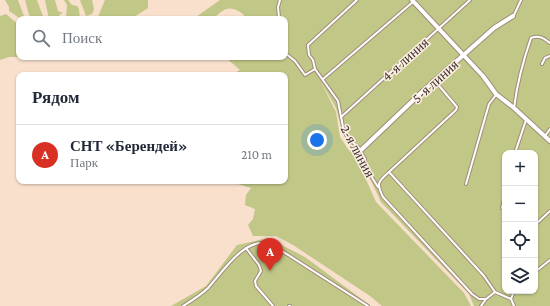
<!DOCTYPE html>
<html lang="ru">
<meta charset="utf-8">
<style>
body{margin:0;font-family:"Crimson Pro",serif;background:#f6f6f7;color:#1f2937}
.controls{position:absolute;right:12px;bottom:12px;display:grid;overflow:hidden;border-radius:8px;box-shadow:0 1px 3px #0004}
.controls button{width:36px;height:36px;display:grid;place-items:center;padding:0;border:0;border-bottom:1px solid #e0e1e3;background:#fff;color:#1f2937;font:20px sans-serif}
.you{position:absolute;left:317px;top:140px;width:14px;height:14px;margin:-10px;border:3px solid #fff;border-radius:50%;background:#1a73e8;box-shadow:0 0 0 6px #1a73e833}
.badge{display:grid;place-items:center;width:26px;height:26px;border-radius:50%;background:#d93025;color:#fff;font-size:13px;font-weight:700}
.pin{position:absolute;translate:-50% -33px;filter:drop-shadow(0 1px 2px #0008)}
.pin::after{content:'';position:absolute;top:21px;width:14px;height:12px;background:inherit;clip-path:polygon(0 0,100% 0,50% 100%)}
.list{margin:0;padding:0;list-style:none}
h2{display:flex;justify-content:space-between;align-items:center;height:52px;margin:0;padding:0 16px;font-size:17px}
h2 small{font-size:13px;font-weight:400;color:#747a83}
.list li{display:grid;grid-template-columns:26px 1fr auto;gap:12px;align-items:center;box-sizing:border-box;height:60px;padding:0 16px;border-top:1px solid #e0e1e3}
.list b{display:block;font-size:15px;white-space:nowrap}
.list p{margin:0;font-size:13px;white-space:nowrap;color:#747a83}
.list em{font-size:13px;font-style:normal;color:#747a83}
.icon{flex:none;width:22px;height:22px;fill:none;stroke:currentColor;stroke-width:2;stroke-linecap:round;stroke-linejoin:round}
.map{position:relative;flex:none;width:550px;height:306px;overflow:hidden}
.search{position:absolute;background:#fff;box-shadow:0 1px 3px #0004;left:16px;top:16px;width:272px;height:44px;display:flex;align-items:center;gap:10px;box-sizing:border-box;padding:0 14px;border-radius:8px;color:#747a83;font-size:15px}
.panel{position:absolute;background:#fff;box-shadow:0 1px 3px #0004;left:16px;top:72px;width:272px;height:112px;border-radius:8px}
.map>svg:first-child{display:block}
.green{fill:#c0c787;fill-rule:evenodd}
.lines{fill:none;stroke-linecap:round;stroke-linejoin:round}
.service-casing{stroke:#a28c7a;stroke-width:4}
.minor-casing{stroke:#a28c7a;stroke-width:6}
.service{stroke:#fff;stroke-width:2}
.minor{stroke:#fff;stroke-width:4}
.labels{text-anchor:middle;stroke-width:3;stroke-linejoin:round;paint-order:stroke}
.street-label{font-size:14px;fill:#3e352d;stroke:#feefe4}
</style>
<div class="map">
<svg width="550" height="306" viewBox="0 0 550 306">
<rect width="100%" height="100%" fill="#f8e0cd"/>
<!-- green -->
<g class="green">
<path d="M5 0H18L25 19H21L9 11V7Z"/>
<path d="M25 0H37L44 19H32L29 15Z"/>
<path d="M45 0H55L58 11 63 13 59 15 61 19H49Z"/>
<path d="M64 0H68L72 5 77 6 79 9 80 19H66L67 5Z"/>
<path d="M80 0H92L94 9 92 14 86 16Z"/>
<path d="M105 0H148V8L134 17 135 19H97Z"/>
<path d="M220 0H550V306H474L469 294 381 202 358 153 350 146 343 133 336 108 320 80 336 112 340 137 348 149 356 157 376 202 464 293 471 306H382L370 296 293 245 276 236H253L248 225 253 219 255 209 245 205 246 195 251 188 238 184V181H285V75H231L240 70 225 57H285V19H247C245 16 243 14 240 12 227 4 222 11 213 19H193ZM505 153H535V291H505Z"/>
<path d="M6 14 19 25V57H9L0 60V16Z"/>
<path d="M268 238 305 257 371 306H171L206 286 237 245Z"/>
</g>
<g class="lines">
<defs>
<g id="service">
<path d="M357 0 308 45 309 55 313 60 315 69 338 101 343 127 347 137 359 148 365 159 366 168 378 187"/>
<path d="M514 15 521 0"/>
<path d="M277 19 279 18 278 7 280 0"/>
<path d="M285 53 295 61 305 75 315 69"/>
<path d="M542 64 545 58 550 56"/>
<path d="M323 79 414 1"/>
<path d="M435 81 457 107 456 110 389 172 484 276 495 292 511 299"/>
<path d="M514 108C517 84 523 61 531 38 539 35 544 38 550 43"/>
<path d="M341 117 470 0"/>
<path d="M545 136 550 129"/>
<path d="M515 153 526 120"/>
<path d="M389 172C378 182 376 183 383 197L472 294 479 299H486"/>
<path d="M466 184 489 104 496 95"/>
<path d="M502 208 505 195"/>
<path d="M535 225 550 211"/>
<path d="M246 248 259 265 261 271 255 281 256 286 273 306"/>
<path d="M535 272 550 260"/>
<path d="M183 306C191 301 201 295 208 288 222 273 244 237 268 244 272 245 277 249 282 251L368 306"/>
<path d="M289 306H290"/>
<path d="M481 306 486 299 495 292"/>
<path d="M514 306 511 299 514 291"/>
</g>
<g id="minor">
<path d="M412 0 483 76 496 94 514 108 550 141"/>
<path d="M360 151 424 90 494 28 513 16"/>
</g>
</defs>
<!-- service casing -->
<use href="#service" class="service-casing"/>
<!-- minor casing -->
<use href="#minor" class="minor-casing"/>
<!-- service -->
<use href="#service" class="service"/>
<!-- minor -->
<use href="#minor" class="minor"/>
</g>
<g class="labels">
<!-- street labels -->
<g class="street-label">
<text transform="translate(405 59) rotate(-42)" y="5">4-я линия</text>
<text transform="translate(435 81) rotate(-42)" y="5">5-я линия</text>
<text transform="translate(358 151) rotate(62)" y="5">2-я линия</text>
</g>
</g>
</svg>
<div class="controls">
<button>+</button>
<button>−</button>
<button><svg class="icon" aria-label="locate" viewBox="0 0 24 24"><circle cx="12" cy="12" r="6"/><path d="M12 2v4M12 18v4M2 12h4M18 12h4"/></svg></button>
<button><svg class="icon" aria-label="layers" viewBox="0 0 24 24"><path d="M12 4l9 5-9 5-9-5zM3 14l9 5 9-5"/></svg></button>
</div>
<div class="you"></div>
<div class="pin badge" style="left:270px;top:271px">A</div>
<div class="search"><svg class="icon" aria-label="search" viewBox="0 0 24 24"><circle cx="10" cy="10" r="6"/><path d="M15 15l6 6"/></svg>Поиск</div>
<section class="panel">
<h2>Рядом<small></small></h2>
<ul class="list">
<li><span class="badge">A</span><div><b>СНТ «Берендей»</b><p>Парк</p></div><em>210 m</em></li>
</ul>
</section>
</div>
